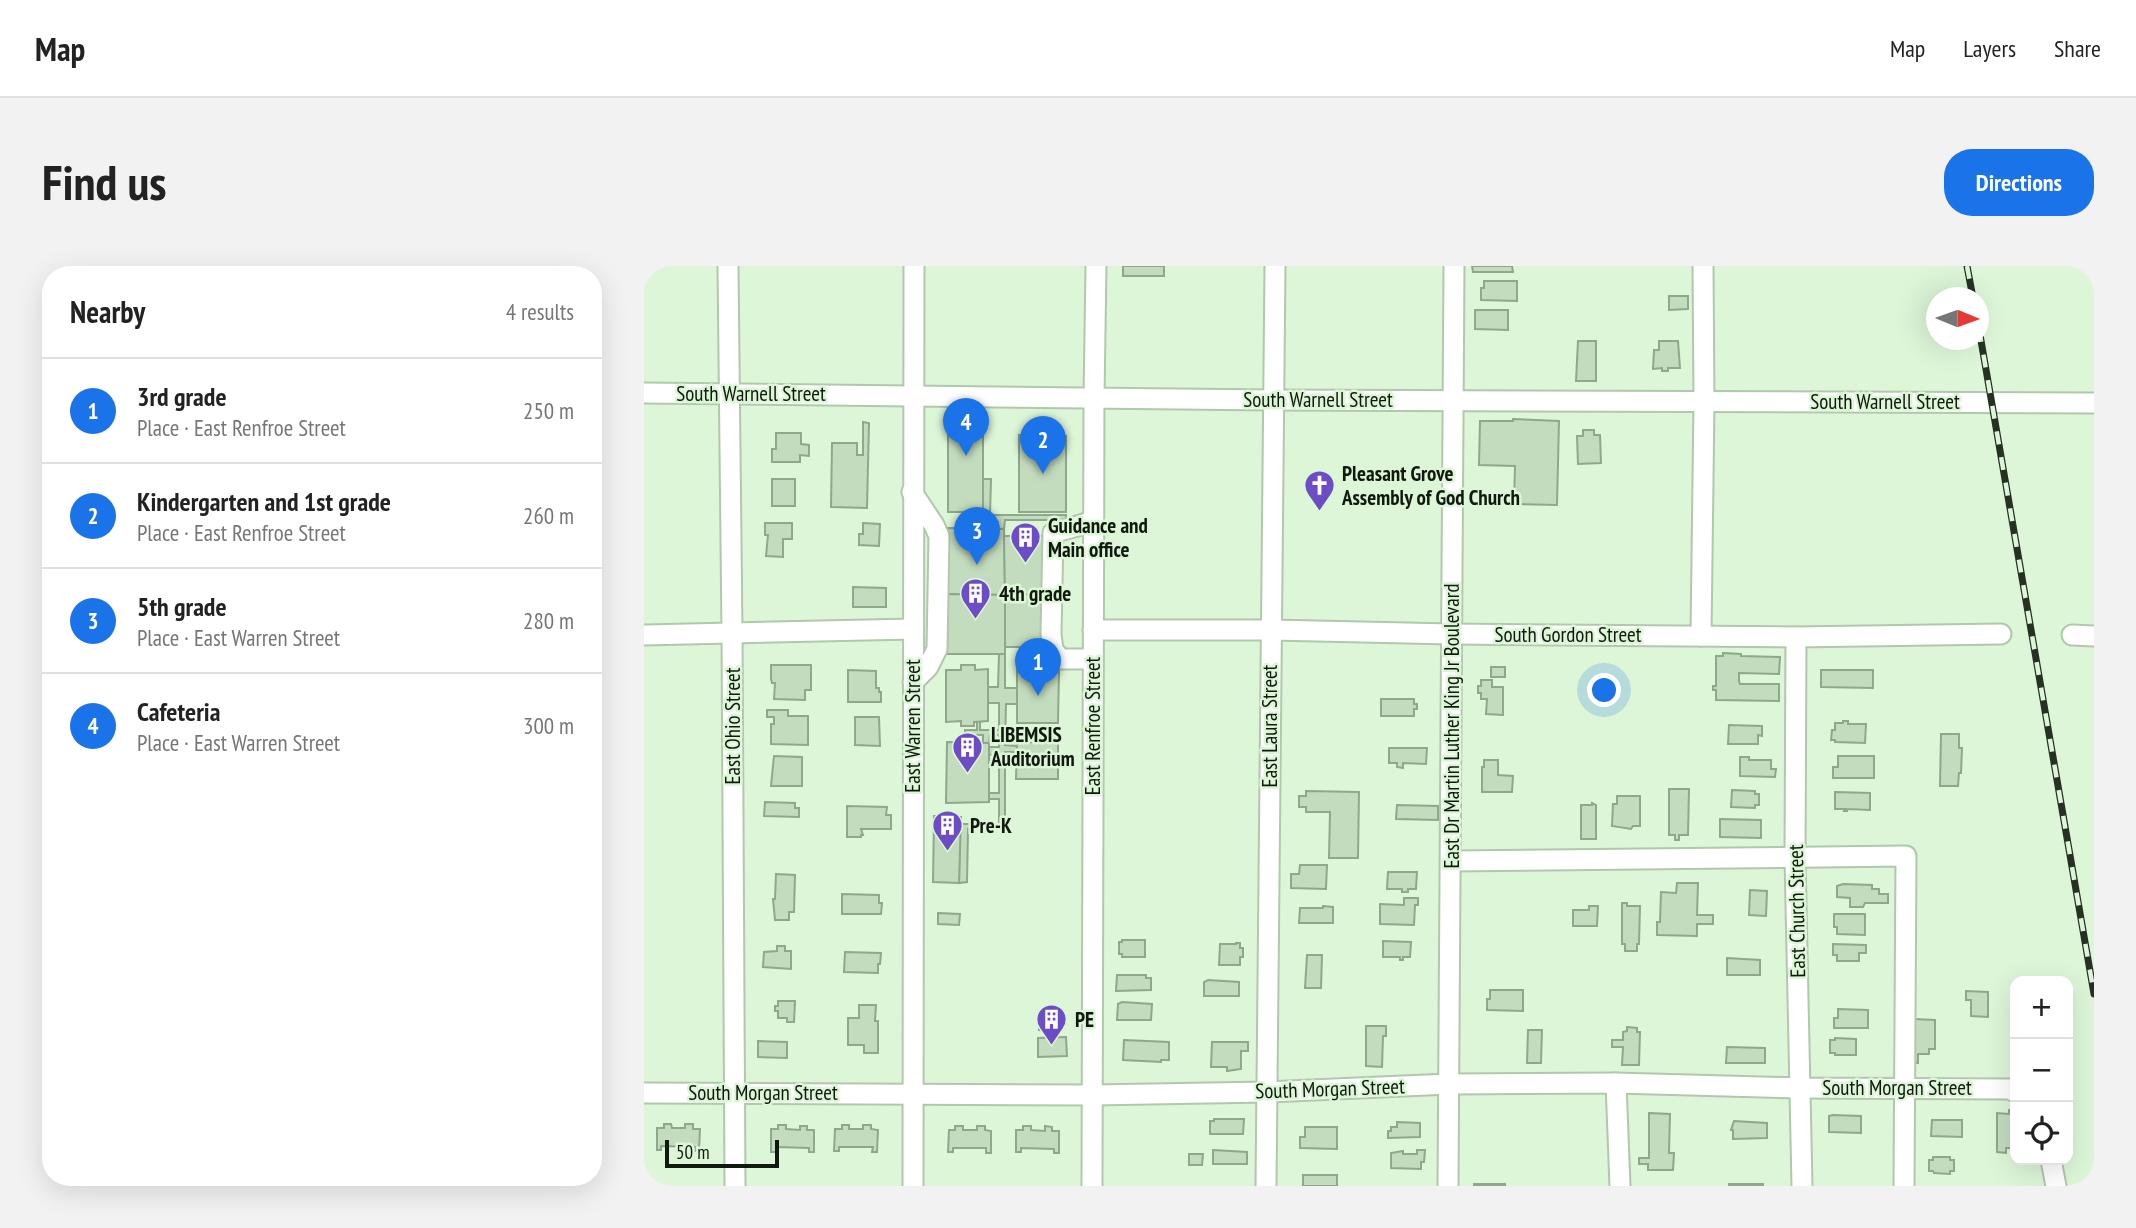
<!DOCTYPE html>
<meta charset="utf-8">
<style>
body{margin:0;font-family:"PT Sans Narrow",sans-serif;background:#f2f2f2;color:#222}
.controls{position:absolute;right:21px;bottom:21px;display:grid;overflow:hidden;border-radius:14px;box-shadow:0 7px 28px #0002}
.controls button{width:63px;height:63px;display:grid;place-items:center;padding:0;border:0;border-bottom:2px solid #e0e0e0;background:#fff;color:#222;font:35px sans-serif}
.compass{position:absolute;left:1282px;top:21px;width:63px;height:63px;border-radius:50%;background:#fff;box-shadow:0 7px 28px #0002;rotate:91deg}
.scale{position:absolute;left:21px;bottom:18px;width:114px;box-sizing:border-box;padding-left:7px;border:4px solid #10190e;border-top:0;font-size:19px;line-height:24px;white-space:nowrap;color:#10190e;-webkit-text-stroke:5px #ddf6d8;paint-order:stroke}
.you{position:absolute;left:961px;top:425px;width:24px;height:24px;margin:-18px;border:5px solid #fff;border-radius:50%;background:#1a73e8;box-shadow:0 0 0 10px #1a73e833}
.badge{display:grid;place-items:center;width:46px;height:46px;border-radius:50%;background:#1a73e8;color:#fff;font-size:23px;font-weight:700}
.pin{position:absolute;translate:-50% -58px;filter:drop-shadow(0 2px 4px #0008)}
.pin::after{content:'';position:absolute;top:37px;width:24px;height:21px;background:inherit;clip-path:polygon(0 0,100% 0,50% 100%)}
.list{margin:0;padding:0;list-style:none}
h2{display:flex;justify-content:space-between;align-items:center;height:91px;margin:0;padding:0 28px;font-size:30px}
h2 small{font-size:23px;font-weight:400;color:#767676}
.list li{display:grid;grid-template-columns:46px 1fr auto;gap:21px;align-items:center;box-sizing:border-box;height:105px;padding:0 28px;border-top:2px solid #e0e0e0}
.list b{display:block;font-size:26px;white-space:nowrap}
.list p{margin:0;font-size:23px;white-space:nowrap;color:#767676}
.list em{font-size:23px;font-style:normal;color:#767676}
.icon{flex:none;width:38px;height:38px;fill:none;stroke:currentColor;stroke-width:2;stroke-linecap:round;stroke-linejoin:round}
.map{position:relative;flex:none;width:1450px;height:920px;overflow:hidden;border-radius:28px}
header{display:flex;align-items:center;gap:42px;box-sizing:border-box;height:98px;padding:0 35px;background:#fff;border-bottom:2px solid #e0e0e0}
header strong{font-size:33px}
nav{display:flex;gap:38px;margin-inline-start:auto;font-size:24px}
.intro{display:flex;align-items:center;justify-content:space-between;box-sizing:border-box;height:168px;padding:0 42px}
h1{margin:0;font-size:49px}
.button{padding:18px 32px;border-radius:28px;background:#1a73e8;color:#fff;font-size:24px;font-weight:700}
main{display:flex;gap:42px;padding:0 42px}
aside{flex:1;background:#fff;border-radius:28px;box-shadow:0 7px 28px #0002}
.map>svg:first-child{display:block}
.building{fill:#c3dcbe;stroke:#8fa78a;stroke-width:2}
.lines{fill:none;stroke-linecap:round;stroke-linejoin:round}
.minor-casing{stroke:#b0c8ab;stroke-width:23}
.minor{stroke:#fff;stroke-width:19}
.rail-casing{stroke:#263124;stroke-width:7}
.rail{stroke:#ddf6d8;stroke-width:4.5;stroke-dasharray:13;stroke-linecap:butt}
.labels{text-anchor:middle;stroke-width:5;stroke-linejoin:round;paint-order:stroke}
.street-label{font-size:21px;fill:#10190e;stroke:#ddf6d8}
.poi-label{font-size:21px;font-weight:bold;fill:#10190e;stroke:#ddf6d8;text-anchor:start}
</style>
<header>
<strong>Map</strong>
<nav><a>Map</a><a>Layers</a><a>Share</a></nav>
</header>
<div class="intro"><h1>Find us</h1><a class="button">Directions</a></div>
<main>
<aside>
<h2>Nearby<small>4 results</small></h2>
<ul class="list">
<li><span class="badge">1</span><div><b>3rd grade</b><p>Place · East Renfroe Street</p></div><em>250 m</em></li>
<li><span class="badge">2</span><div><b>Kindergarten and 1st grade</b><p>Place · East Renfroe Street</p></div><em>260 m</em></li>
<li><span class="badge">3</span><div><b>5th grade</b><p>Place · East Warren Street</p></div><em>280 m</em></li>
<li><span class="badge">4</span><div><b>Cafeteria</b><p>Place · East Warren Street</p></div><em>300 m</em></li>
</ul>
</aside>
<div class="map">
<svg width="1450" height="920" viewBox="0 0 1450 920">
<rect width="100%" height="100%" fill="#ddf6d8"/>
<!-- building -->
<g class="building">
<rect x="479" y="0" width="41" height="10"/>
<path d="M828 0H868L869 6H829Z"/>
<path d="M840 15H873V35L837 34V22H840Z"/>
<path d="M1025 30H1044V43L1025 44Z"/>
<path d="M831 44H864V64L831 63Z"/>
<path d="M934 75H952V115H932Z"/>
<path d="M1015 75H1034L1036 102H1024V105H1018V102L1009 103 1010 84H1015Z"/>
<path d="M869 153 915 155 913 239 870 238 871 200 835 199 836 155H869Z"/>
<path d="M219 156 225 157 223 242 187 241 188 177H213V189H219Z"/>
<path d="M939 164H950V169H956L957 197 934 198 933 170H939Z"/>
<path d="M310 165H331V167L339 168V246H304V167L310 168Z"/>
<path d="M132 167H157V178L165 179V190L156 189V196H128V183H132Z"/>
<path d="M375 169 422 170V246H375Z"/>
<rect x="128" y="213" width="23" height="27"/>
<path d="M339 213H347L346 249H422V254H361L360 263H354V256H339Z"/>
<path d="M121 257H148V273H139V291L122 290 124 269H121Z"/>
<path d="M219 257 236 258 235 280 215 279V268H219Z"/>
<path d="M304 262 360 263 361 329 304 328Z"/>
<path d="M360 270H402L401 328 361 329Z"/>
<path d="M209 321 242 322V341H209Z"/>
<path d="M304 328 361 329V388H303Z"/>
<path d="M401 328V381H361V329Z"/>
<path d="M1079 387 1097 388V390L1136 391 1135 408 1095 407V415L1096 418H1135V435L1072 434V424H1069V420H1072V390H1079Z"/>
<path d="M355 388H361V422H373V438H362L361 479 373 480V486H361V563H324L323 616 315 617 316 558H355V533H345V527H355V488L345 489V481H355V469H346L345 477H339V469H328V477L321 476V464H333V455H336V464H355V437H344V421H354Z"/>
<path d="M127 399H167V424H161V434L130 433 131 417H128L127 413Z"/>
<path d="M317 399H331V404L344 403V455L330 456V460H317V455L302 456V404H317Z"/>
<rect x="847" y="401" width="14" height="10"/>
<path d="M373 403 415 404 414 457H373Z"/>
<path d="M204 404 232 405V422H235V426H237V436H204Z"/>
<path d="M1177 404H1229V422L1177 421Z"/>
<path d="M837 414H848V421H859V449L842 448 843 433H837V427H834V420H837Z"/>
<path d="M737 433H770V438H773V443H770V450H737Z"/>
<path d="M123 444H144V450H164V479L127 478V458H130V451H123Z"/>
<path d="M211 451H235L236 480 211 479Z"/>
<path d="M1199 455H1204V458H1222L1221 477 1191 476V474H1187L1188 464H1191V457H1199Z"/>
<path d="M1085 459 1118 460V470L1114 469V478H1084Z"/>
<path d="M1297 468H1315V482H1318L1317 507H1315L1314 520H1296Z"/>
<path d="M303 476 345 477V536L302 537Z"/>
<path d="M373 476 414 477V513H372Z"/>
<path d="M745 482H783L782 498 759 497V502L753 501V497H745Z"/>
<path d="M130 490 158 491V520H127Z"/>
<path d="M1194 490H1230V512H1189V501H1194Z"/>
<path d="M1096 491H1105V494H1127V503H1132L1131 511 1096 510Z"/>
<path d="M840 494H854V509L869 510 868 526H838V501H840Z"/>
<path d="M1025 523H1045L1044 569H1035V574H1031V569H1025Z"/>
<path d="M1088 524 1111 525V528H1115V539H1111V542L1087 541Z"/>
<path d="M662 525 715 526 714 592H685L686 546H662V541H655V530H662Z"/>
<path d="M1191 526 1226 527V544L1203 543V545H1200L1201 543H1191Z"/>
<path d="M973 530H996V560H989L987 563 968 560 969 538H973Z"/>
<path d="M121 536 151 537V542H155V551L120 550Z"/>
<path d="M948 537 952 539V573H937V539H948Z"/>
<path d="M753 539 794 540V554L752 553Z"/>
<path d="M203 540 243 541 242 549H247V563H217L219 569H217V571H203Z"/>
<path d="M290 550 317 551 315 617 289 616Z"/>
<path d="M1076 553 1117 554V572L1076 571Z"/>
<path d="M656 599H683L682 623 647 622V608H655Z"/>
<path d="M744 606H773L772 623H764V626H758V623H743Z"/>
<path d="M132 608 151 609 150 646H145V654H131L129 633H131Z"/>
<path d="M1033 617H1054L1053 649H1069V658H1053V670L1013 669V656H1016L1017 626 1032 627Z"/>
<path d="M1199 618 1228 619V623H1235V628H1244V637H1221L1219 641H1206V632L1193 631V620Z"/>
<path d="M1106 624 1123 625 1122 650 1105 649Z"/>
<path d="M198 628 235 629V637H238L237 648H198Z"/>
<path d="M760 632H774V639H771L770 659 736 658V638L760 639Z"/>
<path d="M978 637H983V640H996L995 678H993V685H981V678H978Z"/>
<path d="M679 640 689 641V657H655L656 642H679Z"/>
<path d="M945 640H954L953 660H929V644H945Z"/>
<path d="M294 647 316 648 315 659 294 658Z"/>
<path d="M1190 648H1221V669L1193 668V661H1190Z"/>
<path d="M478 674H501V691H478V688H475V676H478Z"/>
<path d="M739 675 767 676 766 691H759V694H756V691H739Z"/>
<path d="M592 677H596V682H599V691H596V699H575L576 678H592Z"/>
<path d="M1189 678 1222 679V687H1215V695H1193V689H1189Z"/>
<path d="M133 680H141V685H147V703L119 701 120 686 133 685Z"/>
<path d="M201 686 237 687 236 698H234V707L200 706Z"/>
<path d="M663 689H678L677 722H661Z"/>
<path d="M1083 692 1116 694V709H1083Z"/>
<path d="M473 709H502V712H507V724L472 725Z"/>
<path d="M564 714 595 716V730H560V716Z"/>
<path d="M846 724H879V745L843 744V733H846Z"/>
<path d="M1322 725 1344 726V751L1327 750V734H1322Z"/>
<path d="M134 735H151L150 756H143V752H134V745H131V740H134Z"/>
<path d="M478 736 508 738 507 754H473L474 738Z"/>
<path d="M215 739H232L231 755H234V787H220V779H204V752H215Z"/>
<path d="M1194 743 1224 744V762H1190V752H1194Z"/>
<path d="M395 752H404V765L395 764Z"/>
<path d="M1270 753 1291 754V783H1285V788H1274V797L1267 796Z"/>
<path d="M722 760H742V770H739L738 801 722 800Z"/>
<path d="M983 761 993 762V766H996L995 799H978L979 781H968V774H979V766L983 765Z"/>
<path d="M884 764H898L897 797H883Z"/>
<path d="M422 771 423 790 394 791V772Z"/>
<path d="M1191 772 1212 773V789H1191V787H1186V774H1191Z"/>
<path d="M480 774 525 776V794H517V796L479 794Z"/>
<path d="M114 775 143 776V792L114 791Z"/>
<path d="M568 776H604V785H597V803L583 805V801H567Z"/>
<path d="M1083 781 1121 782V797H1082Z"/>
<path d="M1365 844H1369V848H1371V882H1362V887L1353 886V847L1365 848Z"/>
<path d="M1005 847 1026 848 1025 887H1030L1029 904H1004V898H995V892H1005Z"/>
<path d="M1189 849 1217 850V867L1185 866V850Z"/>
<path d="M570 853H600L599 868H566V855H570Z"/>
<path d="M1288 854H1318V871L1287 870Z"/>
<path d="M1090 855 1123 857V872L1089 873V864H1087Z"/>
<path d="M753 856 776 857V871L744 872V865H747V861H753Z"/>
<path d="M20 858H27L28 862H41V858H49V863H56L55 885H51V881L17 880V884H13V862H20Z"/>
<path d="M134 859H142V863L156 864V860H163V864H170V886H165V882L132 881V886H127V863H134Z"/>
<path d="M198 859H205V863H219V859H227V863L234 864 233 886H228L229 881H195V885H190L191 863H198Z"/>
<path d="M311 860H319V864H333V860H341V864L347 865V887H342V882H309V886H304L305 864H311Z"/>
<path d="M379 860H387V864L401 865V860L408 861V865H415V887H410V883L377 882V886H372V864H379Z"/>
<path d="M661 861H693V883L656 882V871H661Z"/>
<path d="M569 884 603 886V898H569Z"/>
<path d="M773 884H781L780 896H777V903L747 902V887L759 885V888H773Z"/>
<path d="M545 888H559L558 899H545Z"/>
<path d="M1289 891H1306V894H1310V905H1306V908L1290 907 1289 905H1285V894H1289Z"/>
<rect x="659" y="909" width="34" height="11"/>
<rect x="830" y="918" width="31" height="2"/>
<rect x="1085" y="918" width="34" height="2"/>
</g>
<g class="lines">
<defs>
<g id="minor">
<path d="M84 0 88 367 91 920"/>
<path d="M0 127 629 134 1450 137"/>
<path d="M268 226 290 259 295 270 293 383 284 401 269 416"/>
<path d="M449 364H627L808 368 1152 371 1357 368"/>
<path d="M0 369 269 363"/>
<path d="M1428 369 1450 370"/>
<path d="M1057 370 1060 135 1059 0"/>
<path d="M1152 371 1151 592 1158 920"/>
<path d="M449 396 443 393H417L409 384 407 368 409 267C423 262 436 261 449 254"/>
<path d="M807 595 1262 590 1260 920"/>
<path d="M972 817 976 920"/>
<path d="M0 827 449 829 623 826 805 818 972 817 1157 822 1366 823 1371 826"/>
<path d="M1407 894 1412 920"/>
<path d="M269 920 270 0"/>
<path d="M448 920 450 131 452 0"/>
<path d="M622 920 631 0"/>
<path d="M804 920 810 0"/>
</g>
</defs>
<!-- minor casing -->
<use href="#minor" class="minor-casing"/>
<!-- minor -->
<use href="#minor" class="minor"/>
<defs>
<g id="rail">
<path d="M1323 0 1329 32"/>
<path d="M1335 63 1450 728"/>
</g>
</defs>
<!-- rail casing -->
<use href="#rail" class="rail-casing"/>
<!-- rail -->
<use href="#rail" class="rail"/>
</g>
<!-- icons -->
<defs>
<symbol id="church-pin" viewBox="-11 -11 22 30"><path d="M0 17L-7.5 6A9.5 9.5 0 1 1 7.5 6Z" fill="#6c4dc6" stroke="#ddf6d8"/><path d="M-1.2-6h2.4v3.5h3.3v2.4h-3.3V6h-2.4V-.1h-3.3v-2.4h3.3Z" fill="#fff"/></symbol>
<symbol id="building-pin" viewBox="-11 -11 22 30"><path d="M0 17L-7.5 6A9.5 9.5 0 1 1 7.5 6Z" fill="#6c4dc6" stroke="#ddf6d8"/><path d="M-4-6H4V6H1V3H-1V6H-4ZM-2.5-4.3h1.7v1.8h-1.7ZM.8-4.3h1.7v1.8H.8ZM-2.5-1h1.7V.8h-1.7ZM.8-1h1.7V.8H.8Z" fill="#fff"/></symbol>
</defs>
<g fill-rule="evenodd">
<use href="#church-pin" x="658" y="202" width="35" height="47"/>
<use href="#building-pin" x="364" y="254" width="35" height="47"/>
<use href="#building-pin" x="314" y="310" width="35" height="47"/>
<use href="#building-pin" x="306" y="464" width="35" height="47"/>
<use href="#building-pin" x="286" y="542" width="35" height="47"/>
<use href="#building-pin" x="390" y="736" width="35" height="47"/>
</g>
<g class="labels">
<!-- street labels -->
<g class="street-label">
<text x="107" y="135">South Warnell Street</text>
<text x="674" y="141">South Warnell Street</text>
<text x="1241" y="143">South Warnell Street</text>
<text x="924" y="376">South Gordon Street</text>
<text transform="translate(89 460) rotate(-90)" y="7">East Ohio Street</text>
<text transform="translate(269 460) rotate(-90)" y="7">East Warren Street</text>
<text transform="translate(449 460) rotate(-90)" y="7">East Renfroe Street</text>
<text transform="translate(626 460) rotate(-90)" y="7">East Laura Street</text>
<text transform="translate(808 460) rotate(-90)" y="7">East Dr Martin Luther King Jr Boulevard</text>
<text transform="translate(1153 645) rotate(-91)" y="7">East Church Street</text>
<text x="1253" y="829">South Morgan Street</text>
<text transform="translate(686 823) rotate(-2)" y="7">South Morgan Street</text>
<text x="119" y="834">South Morgan Street</text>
</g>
<!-- poi labels -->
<g class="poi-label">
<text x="698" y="215">Pleasant Grove<tspan x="698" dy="24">Assembly of God Church</tspan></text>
<text x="404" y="267">Guidance and<tspan x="404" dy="24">Main office</tspan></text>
<text x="355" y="335">4th grade</text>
<text x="347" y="476">LIBEMSIS<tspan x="347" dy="24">Auditorium</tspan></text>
<text x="326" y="567">Pre-K</text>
<text x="431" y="761">PE</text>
</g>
</g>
</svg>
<div class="controls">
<button>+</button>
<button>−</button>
<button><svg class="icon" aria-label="locate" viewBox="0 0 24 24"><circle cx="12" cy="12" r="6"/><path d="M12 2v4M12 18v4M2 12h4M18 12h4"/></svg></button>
</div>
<svg class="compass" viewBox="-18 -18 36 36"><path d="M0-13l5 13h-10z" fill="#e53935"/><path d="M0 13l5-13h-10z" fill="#767676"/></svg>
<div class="scale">50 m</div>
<div class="you"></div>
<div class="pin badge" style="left:394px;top:430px">1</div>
<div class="pin badge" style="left:399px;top:208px">2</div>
<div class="pin badge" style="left:333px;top:299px">3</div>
<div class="pin badge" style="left:322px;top:190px">4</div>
</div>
</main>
